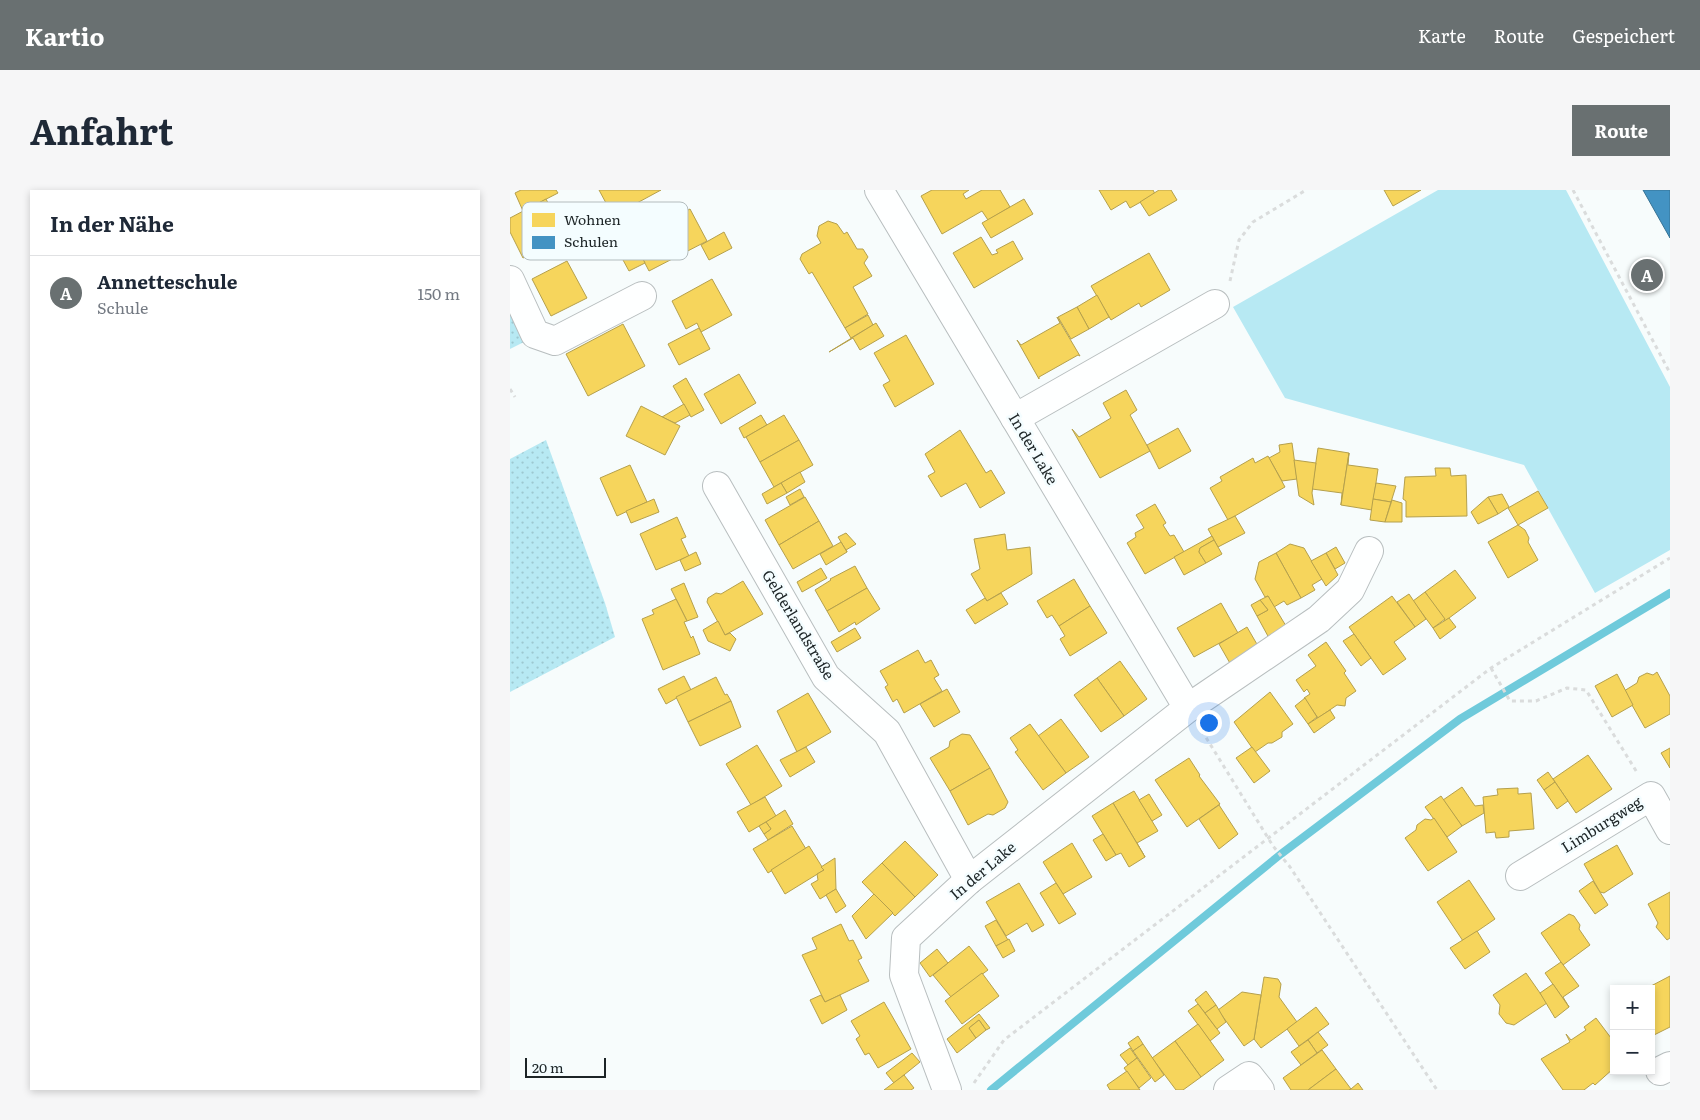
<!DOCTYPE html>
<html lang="de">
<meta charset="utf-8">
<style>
body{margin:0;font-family:Literata,serif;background:#f6f6f7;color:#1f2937}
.controls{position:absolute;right:15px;bottom:15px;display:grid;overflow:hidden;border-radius:0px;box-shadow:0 2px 8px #0003}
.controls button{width:45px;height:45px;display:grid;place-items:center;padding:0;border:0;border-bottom:1px solid #e0e1e3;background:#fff;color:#1f2937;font:25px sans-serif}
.scale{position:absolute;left:15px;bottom:12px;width:81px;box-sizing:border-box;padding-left:5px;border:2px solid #1c2426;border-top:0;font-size:14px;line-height:18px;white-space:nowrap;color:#1c2426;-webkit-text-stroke:4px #f4fdff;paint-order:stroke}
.you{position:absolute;left:698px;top:532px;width:18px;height:18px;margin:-12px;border:4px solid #fff;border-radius:50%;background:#1a73e8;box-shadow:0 0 0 8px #1a73e833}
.badge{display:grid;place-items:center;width:32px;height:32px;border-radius:50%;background:#697071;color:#fff;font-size:16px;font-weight:700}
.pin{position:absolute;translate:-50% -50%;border:2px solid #fff;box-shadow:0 1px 5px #0006}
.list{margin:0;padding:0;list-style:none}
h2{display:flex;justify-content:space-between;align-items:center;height:65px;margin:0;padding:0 20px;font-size:21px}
h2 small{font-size:16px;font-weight:400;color:#747a83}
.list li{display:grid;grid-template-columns:32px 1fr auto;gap:15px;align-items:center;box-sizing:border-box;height:75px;padding:0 20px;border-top:1px solid #e0e1e3}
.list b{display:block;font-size:19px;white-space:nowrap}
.list p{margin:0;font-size:16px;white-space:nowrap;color:#747a83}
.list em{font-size:16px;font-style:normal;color:#747a83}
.map{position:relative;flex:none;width:1160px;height:900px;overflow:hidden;border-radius:0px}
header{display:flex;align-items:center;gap:30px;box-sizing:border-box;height:70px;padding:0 25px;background:#697071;color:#fff}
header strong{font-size:24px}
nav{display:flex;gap:28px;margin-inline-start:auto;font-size:18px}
.intro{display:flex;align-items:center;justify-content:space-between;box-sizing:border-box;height:120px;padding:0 30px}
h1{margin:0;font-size:35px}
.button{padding:12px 22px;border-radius:0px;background:#697071;color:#fff;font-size:18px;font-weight:700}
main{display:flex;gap:30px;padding:0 30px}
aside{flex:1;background:#fff;border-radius:0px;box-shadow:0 2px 8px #0003}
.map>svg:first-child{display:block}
.grass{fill:url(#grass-dots)}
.green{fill:#b7e9f3}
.homes{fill:#f6d55c;stroke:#b5a04c}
.schools{fill:#4393c3;stroke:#377294}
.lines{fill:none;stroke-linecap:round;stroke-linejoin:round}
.stream{stroke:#6fcadb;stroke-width:8}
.minor-casing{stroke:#b8bebf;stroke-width:30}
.path{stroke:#dadcdc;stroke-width:3;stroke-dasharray:4 4;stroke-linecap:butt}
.minor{stroke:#feffff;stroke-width:28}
.labels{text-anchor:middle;stroke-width:5;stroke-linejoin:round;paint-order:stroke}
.street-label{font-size:15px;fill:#1c2426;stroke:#f4fdff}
.key{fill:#f4fdff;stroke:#b3bcbe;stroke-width:1}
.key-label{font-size:14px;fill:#1c2426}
</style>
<header>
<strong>Kartio</strong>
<nav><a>Karte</a><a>Route</a><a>Gespeichert</a></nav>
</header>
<div class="intro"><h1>Anfahrt</h1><a class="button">Route</a></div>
<main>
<aside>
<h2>In der Nähe<small></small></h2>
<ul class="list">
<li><span class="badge">A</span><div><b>Annetteschule</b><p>Schule</p></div><em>150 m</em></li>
</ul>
</aside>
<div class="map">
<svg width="1160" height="900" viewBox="0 0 1160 900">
<defs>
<pattern id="grass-dots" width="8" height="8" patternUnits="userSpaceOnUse" patternTransform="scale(1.25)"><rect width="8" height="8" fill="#b7e9f3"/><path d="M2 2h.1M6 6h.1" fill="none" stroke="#9dc8d0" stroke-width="1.8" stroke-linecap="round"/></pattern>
</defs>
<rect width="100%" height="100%" fill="#f7fcfc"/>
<!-- grass -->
<g class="grass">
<path d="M0 114 16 151 0 159Z"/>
<path d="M36 250 95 413 105 447 0 502V269Z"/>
</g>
<!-- green -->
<path class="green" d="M928 0H1056L1160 197V360L1085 403 1014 275 775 208 723 117Z"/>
<!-- homes -->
<g class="homes">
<path d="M11 0H46L48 3 13 21 5 3Z"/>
<path d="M89 0H151L103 26Z"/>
<path d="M422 0H459L453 4 456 9 472 0H490L500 17 478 30 472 21 432 44 411 6Z"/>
<path d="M589 0H643L645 4 620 18 616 11 601 20Z"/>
<path d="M649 0H661L667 10 639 26 630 12Z"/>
<path d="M874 0H911L883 16Z"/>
<path d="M36 9 55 46 13 68 0 42V28Z"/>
<path d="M514 9 523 24 481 48 472 33Z"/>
<path d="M180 19 197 51 139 81 122 48Z"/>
<path d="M318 31 327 34 334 44 337 42 347 59H353L358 67 354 73 362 86 343 97 358 124 335 138 302 82 299 84 290 69 292 64 311 53 307 46 309 36Z"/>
<path d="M214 42 222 58 199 70 191 55Z"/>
<path d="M471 47 482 65 488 63 486 60 503 51 513 69 464 98 443 63Z"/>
<path d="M122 48 135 73 119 81 106 57Z"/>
<path d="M639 63 660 100 631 117 629 113 601 130 581 96Z"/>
<path d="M57 71 77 108 41 126 22 89Z"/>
<path d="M202 89 222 125 191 142 187 133 176 139 162 111Z"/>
<path d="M587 105 599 127 579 139 567 117Z"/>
<path d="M567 117 579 139 561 149 548 127Z"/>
<path d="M358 125 363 135 341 148 335 138Z"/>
<path d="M547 127 570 166 568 165 529 187V189L507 150 511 155 550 133Z"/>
<path d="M366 133 374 146 350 160 343 148 319 162Z"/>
<path d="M113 134 135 176 78 206 56 164Z"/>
<path d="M189 138 200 159 169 175 158 154Z"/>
<path d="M396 145 424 194 385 217 373 195 380 191 364 163Z"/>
<path d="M229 184 246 213 211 234 194 204Z"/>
<path d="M176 188 194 220 181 227 163 196Z"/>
<path d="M616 200 627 220 620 225 640 261 590 288 562 239 569 247 601 228 593 213Z"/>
<path d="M174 214 180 225 165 233 152 227Z"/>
<path d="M131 216 170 236 155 265 116 246Z"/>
<path d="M251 225 257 235 234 248 229 238Z"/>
<path d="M274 225 289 250 250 272 236 247Z"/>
<path d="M668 238 681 261 649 279 637 255Z"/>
<path d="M450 240 476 283 481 280 495 303 470 318 456 293 431 307 418 286 425 282 415 264Z"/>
<path d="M289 250 303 275 264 297 250 272Z"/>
<path d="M782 253 787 289 772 291 759 268 770 262 769 255Z"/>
<path d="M808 258 839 263 831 315 832 303 802 299Z"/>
<path d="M839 263 838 275 868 279 862 320 831 315Z"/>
<path d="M758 266 775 297 718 330 700 298 712 291 710 287 743 268 745 273Z"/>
<path d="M784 270 806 273 802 303 804 315 789 306Z"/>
<path d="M120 275 137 312 107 326 90 288Z"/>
<path d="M925 278H940L941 286 956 285 957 326 896 327V311L893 309 895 287 926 286Z"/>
<path d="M290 282 295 292 277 303 271 293Z"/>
<path d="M271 293 277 303 257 314 252 304Z"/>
<path d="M866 293 886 296 881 312 863 309Z"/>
<path d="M290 299 294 307 280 315 276 307Z"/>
<path d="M1028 301 1038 318 1008 335 998 318Z"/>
<path d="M992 304 999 317 988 324 978 307Z"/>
<path d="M295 307 309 331 269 355 255 330Z"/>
<path d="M978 307 988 324 968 334 961 322Z"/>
<path d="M144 309 149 322 121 333 116 321Z"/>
<path d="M863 309 881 312 875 332 860 330Z"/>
<path d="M882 310 892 313V332H875Z"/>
<path d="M645 314 656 333 653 335 660 346 664 345 674 362 635 384 617 353 626 347 625 343 634 338 626 325Z"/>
<path d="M725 326 735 343 708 357 698 339Z"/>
<path d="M167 327 176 347 171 349 179 366 146 380 130 344Z"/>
<path d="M309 331 323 356 283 379 269 355Z"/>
<path d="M1008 335 1015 340 1019 348 1018 352 1028 370 998 388 978 352Z"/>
<path d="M336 343 346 354 336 360 337 362 328 347Z"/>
<path d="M495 344 497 360 520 357 522 384 477 411 461 384 470 379 464 349Z"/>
<path d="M702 346 704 350 690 358 689 362 696 373 674 385 664 367Z"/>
<path d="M704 350 712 364 696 373 689 362 690 358Z"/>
<path d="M331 352 337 362 316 375 310 364Z"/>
<path d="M780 354 794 358 812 389 802 395 805 400 791 408 766 363Z"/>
<path d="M826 357 835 373 825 379 816 363Z"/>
<path d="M186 362 191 374 175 381 170 370Z"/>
<path d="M766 363 791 408 777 415 774 411 764 417 758 406 755 407 745 389 749 372Z"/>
<path d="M816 363 828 385 816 396 801 371Z"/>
<path d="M345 376 357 398 317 421 305 400 321 390 320 389Z"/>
<path d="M311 378 317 388 292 402 287 392Z"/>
<path d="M945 380 966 408 935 431 915 402Z"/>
<path d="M564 389 580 416 549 436 542 425 537 428 527 411Z"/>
<path d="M233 391 253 424 215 445 197 412 198 408 206 403 211 404Z"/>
<path d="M174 393 188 427 177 431 161 399Z"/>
<path d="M357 398 370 419 346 435 345 432 329 442 317 421Z"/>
<path d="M915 402 935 429 923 438 903 411Z"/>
<path d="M491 403 498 414 465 434 456 420 475 408 477 411Z"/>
<path d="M899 404 916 429 905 437 887 412Z"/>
<path d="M758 406 776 436 759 448 747 426 758 420 750 410Z"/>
<path d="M882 406 905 437 884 452 896 469 873 485 839 437Z"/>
<path d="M166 409 177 431 174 432 181 448 183 446 190 464 153 480 132 429 144 424 142 420Z"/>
<path d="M750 410 758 420 747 426 741 415Z"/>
<path d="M711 413 728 443 684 467 667 438Z"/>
<path d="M580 416 597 443 560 466 550 449 555 446 549 436Z"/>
<path d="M939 428 946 437 930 449 923 438Z"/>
<path d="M208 431 215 445 220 443 226 449 220 461 198 451 193 440Z"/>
<path d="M737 437 748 456 721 475 709 454Z"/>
<path d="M345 438 351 448 327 462 321 452Z"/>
<path d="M844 444 861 468 851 476 833 451Z"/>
<path d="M816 452 836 481 834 483 846 501 836 508 835 516 827 515 808 528 794 508 800 504 797 499 794 502 786 490 806 476 798 465Z"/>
<path d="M408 460 415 473 421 470 429 485 424 488 432 501 394 523 387 509 383 512 375 497 378 495 370 481Z"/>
<path d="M610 471 637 509 614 526 587 488Z"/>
<path d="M1147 482 1160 506V524L1135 538 1114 501 1127 493 1129 487 1137 483 1143 485Z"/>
<path d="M1107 484 1123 515 1102 527 1085 496Z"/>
<path d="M174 486 181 500 156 514 148 499Z"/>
<path d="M206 487 215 505 217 504 221 511 178 532 166 507Z"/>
<path d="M587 488 614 526 591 542 564 505Z"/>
<path d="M437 499 450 522 424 537 410 514Z"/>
<path d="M760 502 783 534 772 542V547L762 553H758L745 562 724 532Z"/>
<path d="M298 503 321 542 287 562 267 521Z"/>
<path d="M795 508 807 527 798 534 785 516Z"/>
<path d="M221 511 231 537 190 556 178 532Z"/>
<path d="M820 520 825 528 804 543 798 534Z"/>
<path d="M551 529 579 567 556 583 528 546Z"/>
<path d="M520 534 556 583 533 600 505 562 508 560 500 548Z"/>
<path d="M452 544 460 545 480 578 440 601 420 568 439 557 440 551Z"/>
<path d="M247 555 272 596 241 615 216 574Z"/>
<path d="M296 557 305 572 280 587 270 570Z"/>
<path d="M742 557 760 581 744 593 726 568Z"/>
<path d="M1160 558V578L1151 563Z"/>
<path d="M1078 565 1102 599 1066 623 1043 589Z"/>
<path d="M679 568 690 585 689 586 710 614 677 637 645 590Z"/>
<path d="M480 578 498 612 495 618 483 625 478 624 458 635 440 601Z"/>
<path d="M1038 582 1045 592 1034 600 1027 590Z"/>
<path d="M1045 592 1058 611 1047 619 1034 600Z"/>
<path d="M952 597 965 616 973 615 974 623 952 636 933 610Z"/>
<path d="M1008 598V604L1021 603 1024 639 999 641V647L986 648 985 642 976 643 973 607 988 605 987 599Z"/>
<path d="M624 601 648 641 627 653 635 667 603 613Z"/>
<path d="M639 604 652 625 642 631 629 610Z"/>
<path d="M931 606 952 636 937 647 915 617Z"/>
<path d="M255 607 266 626 239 642 227 622Z"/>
<path d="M603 613 635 667 619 677 611 663 606 665 582 626Z"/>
<path d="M709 615 728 644 709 659 689 629Z"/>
<path d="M275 620 283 634 258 650 254 644 261 639 256 632Z"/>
<path d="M924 628 947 662 918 681 895 648 906 640 907 635 915 629 921 630Z"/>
<path d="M256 632 261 639 254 644 249 636Z"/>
<path d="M282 636 296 659 258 683 243 659Z"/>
<path d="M593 644 606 665 596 671 583 650Z"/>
<path d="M395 651 428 685 405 707 372 673Z"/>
<path d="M562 653 582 687 553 704 533 672Z"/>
<path d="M1107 655 1123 684 1094 703 1090 702 1074 674Z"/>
<path d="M299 656 314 680 275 704 261 680Z"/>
<path d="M325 668 326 699 310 709 301 694 308 690 307 684 314 680 311 677Z"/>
<path d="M372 673 405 707 385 726 352 692Z"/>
<path d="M959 690 985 729 953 751 927 712Z"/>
<path d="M1083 691 1098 715 1085 724 1069 701Z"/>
<path d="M509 693 534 735 522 742 517 733 496 746 476 712Z"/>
<path d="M546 693 566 724 549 734 530 703Z"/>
<path d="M326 699 336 716 326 723 316 705Z"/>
<path d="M1160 702V748L1157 750 1146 737 1148 733 1138 714Z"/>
<path d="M364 704 383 723 356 749 342 726Z"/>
<path d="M1059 724 1064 726 1070 735 1069 739 1080 755 1053 775 1031 743Z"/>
<path d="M486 730 498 750 486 756 475 736Z"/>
<path d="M331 734 339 751 343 750 352 768 348 770 359 791 315 812 292 765 307 759 302 748Z"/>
<path d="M967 741 980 762 955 779 940 758Z"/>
<path d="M499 749 505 761 493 768 486 756Z"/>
<path d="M459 756 478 780 441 807 423 785Z"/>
<path d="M427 759 438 773 420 787 410 773Z"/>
<path d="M1051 772 1069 796 1053 807 1059 817 1035 783Z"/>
<path d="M472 783 489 806 452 834 435 811Z"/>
<path d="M1016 783 1037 813 1004 835 996 833 989 824 990 815 983 805Z"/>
<path d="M1160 786V837L1144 845 1141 840 1143 799 1141 796Z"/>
<path d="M754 787 768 789 771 794 769 807 787 832 751 858 744 849Z"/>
<path d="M1043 794 1059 817 1045 828 1030 803Z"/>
<path d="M696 801 706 815 695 823 685 810Z"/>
<path d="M732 802 751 805 744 849 734 856 708 820Z"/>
<path d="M311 805 315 812 330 805 337 820 312 834 300 810Z"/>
<path d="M374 812 401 859 368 878 359 863 355 865 346 849 350 846 341 831Z"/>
<path d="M688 814 710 843 700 851 678 821Z"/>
<path d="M706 815 716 832 707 839 695 823Z"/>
<path d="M806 817 819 834 789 856 777 839Z"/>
<path d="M469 824 480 838 476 840 469 830 459 838 466 848 447 863 437 849Z"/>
<path d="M1086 828 1104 852V878L1085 895 1083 893 1074 900H1053L1031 869 1060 852 1056 844 1061 850 1076 840 1074 837Z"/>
<path d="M469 830 476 840 466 848 459 838Z"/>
<path d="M688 834 714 870 691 887 665 851Z"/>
<path d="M808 842 818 855 807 863 798 850Z"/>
<path d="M628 846 633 854 623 861 618 853Z"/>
<path d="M798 850 807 863 791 875 781 862Z"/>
<path d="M665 851 691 887 673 900H666L642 868Z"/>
<path d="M633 854 654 885 645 892 623 861Z"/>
<path d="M620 858 627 868 618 875 610 865Z"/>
<path d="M812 860 826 879 798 900H781L773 888Z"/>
<path d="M402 863 410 872 384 893 376 883Z"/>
<path d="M627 868 641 888 629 898 614 878Z"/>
<path d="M826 879 841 899 839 900H798Z"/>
<path d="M617 881 630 900H600L597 895Z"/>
<path d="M394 885 404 898 401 900H374Z"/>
<path d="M848 893 853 900H839L841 899Z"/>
</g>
<!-- schools -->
<path class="schools" d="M1133 0H1160V48Z"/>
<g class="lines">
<!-- stream -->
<path class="stream" d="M481 900 771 664 950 529 1160 403"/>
<defs>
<g id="minor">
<path d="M369 0 678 518 459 690 396 748 394 785 437 900"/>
<path d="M0 90 25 144 45 151 132 106"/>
<path d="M505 228 705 114"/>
<path d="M207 296 316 487 377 542 459 690"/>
<path d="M678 518 809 429 840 400 859 361"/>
<path d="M1010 686 1141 606 1160 640"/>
<path d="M1150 881 1160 876"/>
<path d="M718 900 739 886 750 900"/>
</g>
</defs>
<!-- minor casing -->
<use href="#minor" class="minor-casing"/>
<!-- path -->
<g class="path">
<path d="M1063 0 1160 183"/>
<path d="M720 91 729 50 743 32 796 0"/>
<path d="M0 199 5 207"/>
<path d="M981 478 1000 511H1026L1057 498 1076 500 1128 584"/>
<path d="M692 541 763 656 780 677 927 900"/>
<path d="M464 893 494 850 981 478 1160 368"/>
</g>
<!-- minor -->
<use href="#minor" class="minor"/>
</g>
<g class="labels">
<!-- street labels -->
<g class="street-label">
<text transform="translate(523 259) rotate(59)" y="5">In der Lake</text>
<text transform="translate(288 435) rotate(59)" y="5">Gelderlandstraße</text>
<text transform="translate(1092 635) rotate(-32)" y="5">Limburgweg</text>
<text transform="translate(473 681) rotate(-40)" y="5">In der Lake</text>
</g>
</g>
<!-- legend -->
<rect x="12" y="12" width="166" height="58" rx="8" class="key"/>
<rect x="22" y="23" width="23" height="14" fill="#f6d55c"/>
<rect x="22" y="46" width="23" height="13" fill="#4393c3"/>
<g class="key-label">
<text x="54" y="35">Wohnen</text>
<text x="54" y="57">Schulen</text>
</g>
</svg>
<div class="controls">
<button>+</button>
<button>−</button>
</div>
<div class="scale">20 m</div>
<div class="you"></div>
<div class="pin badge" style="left:1137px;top:85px">A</div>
</div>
</main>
